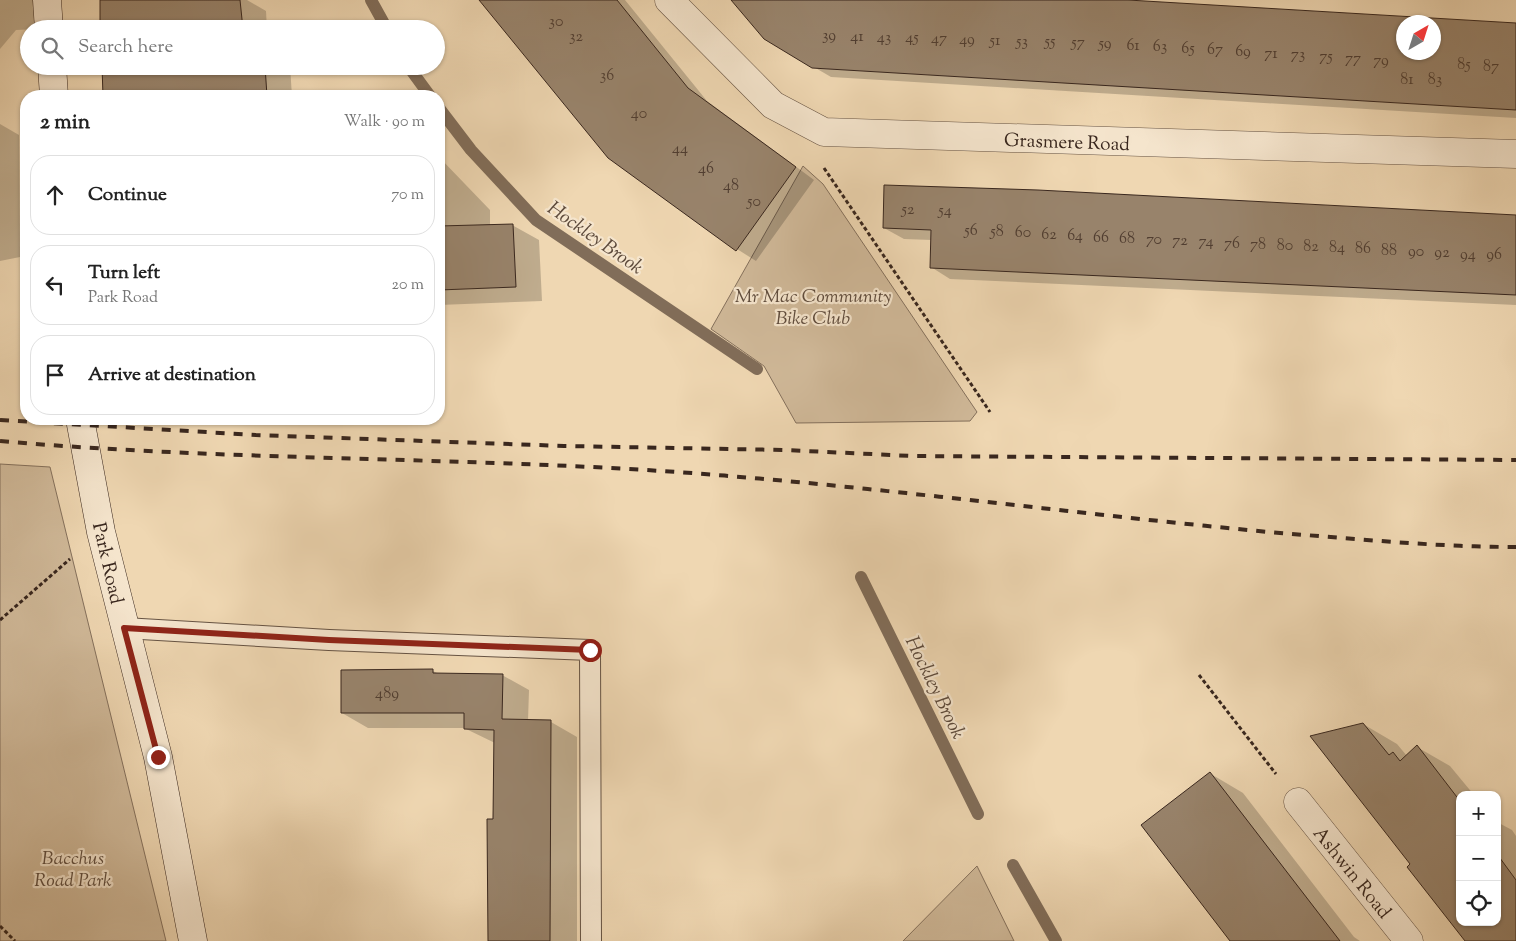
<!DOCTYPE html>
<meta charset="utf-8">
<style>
body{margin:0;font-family:"Sorts Mill Goudy",serif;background:#f6f6f6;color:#222}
.controls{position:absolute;right:15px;bottom:15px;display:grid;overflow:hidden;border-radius:10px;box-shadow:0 1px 4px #0004}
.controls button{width:45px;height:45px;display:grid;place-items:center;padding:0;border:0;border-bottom:1px solid #e0e0e0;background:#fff;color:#222;font:25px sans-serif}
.compass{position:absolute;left:1396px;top:15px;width:45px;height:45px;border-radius:50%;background:#fff;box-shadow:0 1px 4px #0004;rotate:39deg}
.stop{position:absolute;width:15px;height:15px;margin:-11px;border:4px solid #8f2418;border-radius:50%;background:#fff}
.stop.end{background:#8f2418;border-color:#fff;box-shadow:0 1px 5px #0008}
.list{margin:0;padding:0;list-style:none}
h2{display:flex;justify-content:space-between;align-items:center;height:65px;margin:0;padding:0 20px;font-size:21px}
h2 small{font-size:16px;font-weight:400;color:#767676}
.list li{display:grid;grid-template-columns:32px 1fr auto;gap:15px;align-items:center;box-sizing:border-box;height:80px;margin:0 10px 10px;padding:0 10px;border:1px solid #e0e0e0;border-radius:20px}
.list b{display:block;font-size:19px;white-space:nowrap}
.list p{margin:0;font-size:16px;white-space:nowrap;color:#767676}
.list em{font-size:16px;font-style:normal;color:#767676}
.icon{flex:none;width:28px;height:28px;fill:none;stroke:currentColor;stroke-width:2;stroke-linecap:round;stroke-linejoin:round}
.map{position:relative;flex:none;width:1516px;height:941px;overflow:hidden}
.search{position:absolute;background:#fff;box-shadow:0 1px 4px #0004;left:20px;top:20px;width:425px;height:55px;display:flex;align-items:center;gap:12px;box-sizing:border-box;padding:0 18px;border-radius:28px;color:#767676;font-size:19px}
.panel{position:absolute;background:#fff;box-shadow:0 1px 4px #0004;left:20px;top:90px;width:425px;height:335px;border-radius:20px}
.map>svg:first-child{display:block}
.green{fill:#d0b999;stroke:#84705c}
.shadow{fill:#0003;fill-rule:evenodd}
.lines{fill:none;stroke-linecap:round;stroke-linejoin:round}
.stream{stroke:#816d59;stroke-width:12}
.building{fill:#98836b;stroke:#39271e;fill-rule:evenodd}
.lane-casing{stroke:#665343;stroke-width:22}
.street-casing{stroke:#665343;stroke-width:29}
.secondary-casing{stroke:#39271e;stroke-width:29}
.path{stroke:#39271e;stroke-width:3;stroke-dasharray:4 2.5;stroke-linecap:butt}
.lane{stroke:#f5e5cd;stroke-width:20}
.street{stroke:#f5e5cd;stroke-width:28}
.secondary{stroke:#f5e5cd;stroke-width:28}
.rail{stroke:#39271e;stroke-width:4;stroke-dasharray:9 9;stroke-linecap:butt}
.route{stroke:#8f2418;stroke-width:6}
.labels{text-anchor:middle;stroke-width:4.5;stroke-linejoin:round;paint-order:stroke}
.number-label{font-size:16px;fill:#513e31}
.street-label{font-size:19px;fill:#39271e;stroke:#f5e5cd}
.park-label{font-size:19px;font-style:italic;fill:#5f4c3d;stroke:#f5e5cd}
.water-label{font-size:20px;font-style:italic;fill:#5d4a3b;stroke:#f5e5cd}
</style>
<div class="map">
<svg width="1516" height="941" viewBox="0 0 1516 941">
<rect width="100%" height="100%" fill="#efd7b2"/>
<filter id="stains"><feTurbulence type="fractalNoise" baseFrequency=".004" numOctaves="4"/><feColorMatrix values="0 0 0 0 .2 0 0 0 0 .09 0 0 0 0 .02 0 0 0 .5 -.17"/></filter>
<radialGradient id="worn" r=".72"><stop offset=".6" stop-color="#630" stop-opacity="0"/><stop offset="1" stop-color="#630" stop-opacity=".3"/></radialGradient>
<!-- green -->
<g class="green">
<path d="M803 166 823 184 977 412 970 421 796 423 764 366 711 329Z"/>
<path d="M0 464 50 467 166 941H0Z"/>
<path d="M977 866 1014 941H903Z"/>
</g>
<!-- shadow -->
<g class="shadow">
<path d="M0 0H36L37 29 16 30 0 49Z"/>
<path d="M101 0H247L266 11 267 29H102Z"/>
<path d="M480 0H625L707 101 814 180 756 261 737 249Z"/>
<path d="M732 0H1109L1516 25V118L831 77 764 38ZM1404 22H1434V52H1404Z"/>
<path d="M104 66H290L292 96H105Z"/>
<path d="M0 124 19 135 20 257 0 261Z"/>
<path d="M439 157 490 210V226L512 225 539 240 542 301 439 305Z"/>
<path d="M1516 216V305L950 279 931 267 932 240 904 239 884 228Z"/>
<path d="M433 671 439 674 502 675 529 690 528 721 551 722 577 737V941H489L495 743 464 728H368L342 713Z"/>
<path d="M1363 724 1397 744 1407 756 1417 747 1450 766 1474 795H1460V922H1497V822L1512 830 1516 836V941H1467L1412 864Z"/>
<path d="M1211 774 1243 793 1354 937 1360 941H1231Z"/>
</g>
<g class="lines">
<!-- stream -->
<g class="stream">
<path d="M371 0 387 29"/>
<path d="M408 66 430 96"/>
<path d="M439 108 471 150 536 220 757 369"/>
<path d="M861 577 978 814"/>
<path d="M1013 865 1056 941"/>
</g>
</g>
<!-- building -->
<g class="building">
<path d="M100 0H240L243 29H100Z"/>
<path d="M479 0H617L688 88 796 167 736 251 608 158Z"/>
<path d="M731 0H1128L1516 23V110L812 68 764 39ZM1404 22H1434V52H1404Z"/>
<path d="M102 66H265L267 96H103Z"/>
<path d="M884 185 1038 190 1516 215V295L930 268 931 230 883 228Z"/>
<path d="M513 224 516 287 439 290V226Z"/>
<path d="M433 669V673L503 674 502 719 551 720 550 941H488L487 819H493L494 730 464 729V713H341V670Z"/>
<path d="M1363 723 1389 755 1393 752 1400 761 1417 745 1460 801V922H1497V854L1516 880V941H1465L1407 867 1410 864 1310 736Z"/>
<path d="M1210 772 1340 941H1230L1141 825Z"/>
</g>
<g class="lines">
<defs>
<path id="lane" d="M124 628 329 640 590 650 591 941"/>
<g id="street">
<path d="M669 0 773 105 824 132 1516 154"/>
<path d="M1298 802 1409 941"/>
</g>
<g id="secondary">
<path d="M47 0 49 29"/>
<path d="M52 66 54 96"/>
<path d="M80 419 101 532 158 757 193 941"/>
</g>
</defs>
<!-- lane casing -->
<use href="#lane" class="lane-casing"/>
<!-- street casing -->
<use href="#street" class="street-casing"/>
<!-- secondary casing -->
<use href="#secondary" class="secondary-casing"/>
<!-- path -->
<g class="path">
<path d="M824 168 990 412"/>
<path d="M0 620 70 559"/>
<path d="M1199 675 1276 774"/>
<path d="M0 926 15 941"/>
</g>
<!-- lane -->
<use href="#lane" class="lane"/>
<!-- street -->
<use href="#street" class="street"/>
<!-- secondary -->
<use href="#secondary" class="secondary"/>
<!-- rail -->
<g class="rail">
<path d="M0 420 256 435 564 446 785 450 912 456 1516 460"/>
<path d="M0 441C239 462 479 456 717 475 905 490 1092 516 1280 533 1358 539 1437 547 1516 547"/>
</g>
</g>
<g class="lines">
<!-- route -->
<path class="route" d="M158 757 124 628 329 640 590 650"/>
</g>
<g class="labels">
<!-- number labels -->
<g class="number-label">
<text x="556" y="26">30</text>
<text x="829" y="40">39</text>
<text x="576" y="41">32</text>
<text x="857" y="41">41</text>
<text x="884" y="42">43</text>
<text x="912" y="42">45</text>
<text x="939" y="43">47</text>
<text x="967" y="44">49</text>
<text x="995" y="45">51</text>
<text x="1022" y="46">53</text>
<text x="1050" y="46">55</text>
<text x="1078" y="47">57</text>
<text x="1105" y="48">59</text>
<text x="1133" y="50">61</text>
<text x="1160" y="51">63</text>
<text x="1188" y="53">65</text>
<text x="1215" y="54">67</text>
<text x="1243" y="56">69</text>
<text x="1271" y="58">71</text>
<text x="1298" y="59">73</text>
<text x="1326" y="61">75</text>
<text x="1353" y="63">77</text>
<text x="1381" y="65">79</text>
<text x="1464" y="69">85</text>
<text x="1491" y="71">87</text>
<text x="607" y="80">36</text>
<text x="1407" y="84">81</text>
<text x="1435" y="84">83</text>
<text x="639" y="118">40</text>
<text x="680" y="153">44</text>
<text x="706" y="173">46</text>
<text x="731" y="190">48</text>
<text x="754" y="206">50</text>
<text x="908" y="214">52</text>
<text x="945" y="215">54</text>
<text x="971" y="235">56</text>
<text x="997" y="236">58</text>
<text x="1023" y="237">60</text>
<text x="1049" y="239">62</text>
<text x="1075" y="240">64</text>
<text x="1101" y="242">66</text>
<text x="1127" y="243">68</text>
<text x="1154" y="244">70</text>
<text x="1180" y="245">72</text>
<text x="1206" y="246">74</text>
<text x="1232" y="248">76</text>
<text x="1258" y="249">78</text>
<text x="1285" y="250">80</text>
<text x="1311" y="251">82</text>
<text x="1337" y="252">84</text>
<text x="1363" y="253">86</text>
<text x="1389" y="255">88</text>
<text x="1416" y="256">90</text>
<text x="1442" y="257">92</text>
<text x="1468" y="259">94</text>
<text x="1494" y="259">96</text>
<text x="387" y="698">489</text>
</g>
<!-- street labels -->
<g class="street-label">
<text transform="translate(1067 141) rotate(2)" y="7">Grasmere Road</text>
<text transform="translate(109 563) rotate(77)" y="7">Park Road</text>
<text transform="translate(1353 872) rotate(51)" y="7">Ashwin Road</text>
</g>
<!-- park labels -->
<g class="park-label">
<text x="813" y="302">Mr Mac Community<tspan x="813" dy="22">Bike Club</tspan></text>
<text x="73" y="864">Bacchus<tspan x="73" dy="22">Road Park</tspan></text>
</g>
<!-- water labels -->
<g class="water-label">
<text transform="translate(596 237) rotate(35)" y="7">Hockley Brook</text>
<text transform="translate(936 687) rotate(64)" y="7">Hockley Brook</text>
</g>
</g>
<rect width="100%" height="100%" filter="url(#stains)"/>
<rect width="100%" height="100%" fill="url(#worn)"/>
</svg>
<div class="controls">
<button>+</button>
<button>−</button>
<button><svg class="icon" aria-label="locate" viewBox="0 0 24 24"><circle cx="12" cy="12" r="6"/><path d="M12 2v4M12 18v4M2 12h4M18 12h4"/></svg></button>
</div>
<svg class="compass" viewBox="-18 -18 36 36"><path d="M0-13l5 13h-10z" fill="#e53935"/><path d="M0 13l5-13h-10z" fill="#767676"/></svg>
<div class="stop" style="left:590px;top:650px"></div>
<div class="stop end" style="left:158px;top:757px"></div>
<div class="search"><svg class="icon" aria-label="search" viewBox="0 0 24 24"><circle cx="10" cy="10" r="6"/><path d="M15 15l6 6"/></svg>Search here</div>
<section class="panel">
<h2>2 min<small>Walk · 90 m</small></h2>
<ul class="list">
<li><svg class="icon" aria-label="ahead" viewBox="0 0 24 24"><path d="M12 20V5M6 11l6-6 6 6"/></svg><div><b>Continue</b></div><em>70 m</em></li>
<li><svg class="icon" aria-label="left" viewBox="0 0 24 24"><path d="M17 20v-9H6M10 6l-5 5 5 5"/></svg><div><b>Turn left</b><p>Park Road</p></div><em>20 m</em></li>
<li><svg class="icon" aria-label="arrive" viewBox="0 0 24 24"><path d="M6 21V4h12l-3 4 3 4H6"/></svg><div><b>Arrive at destination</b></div></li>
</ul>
</section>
</div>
